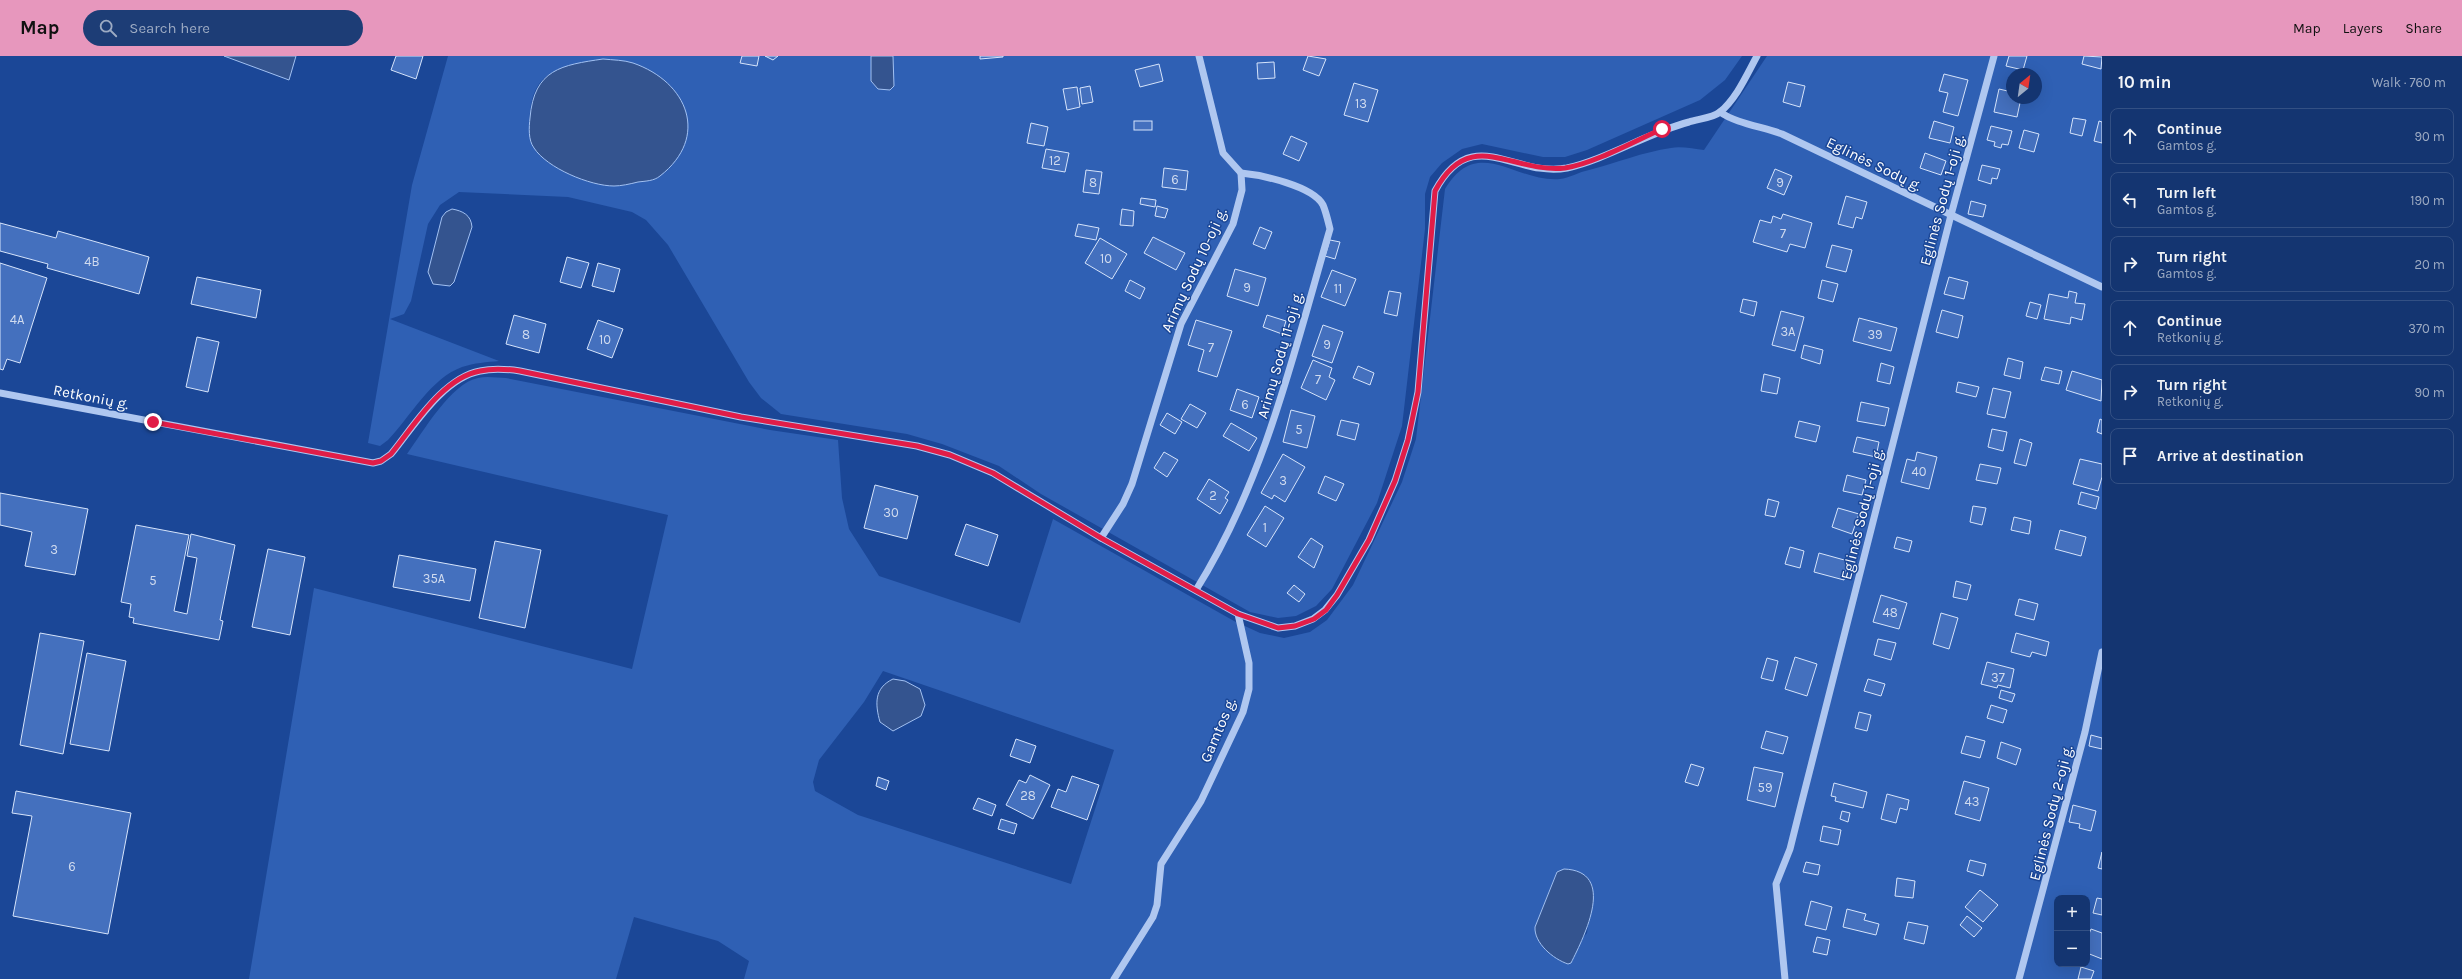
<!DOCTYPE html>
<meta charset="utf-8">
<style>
body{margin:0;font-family:Karla,sans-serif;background:#1d3d76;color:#f1f3f6}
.controls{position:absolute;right:12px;bottom:12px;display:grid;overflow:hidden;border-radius:8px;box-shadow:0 4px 16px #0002}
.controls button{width:36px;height:36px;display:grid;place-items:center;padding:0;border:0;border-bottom:1px solid #335084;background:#143571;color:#f1f3f6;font:20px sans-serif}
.compass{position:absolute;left:2006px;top:12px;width:36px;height:36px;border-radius:50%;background:#143571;box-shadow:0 4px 16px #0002;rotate:29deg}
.stop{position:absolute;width:12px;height:12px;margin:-9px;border:3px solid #e11d48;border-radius:50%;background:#fff}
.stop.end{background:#e11d48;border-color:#fff;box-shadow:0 1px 4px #0008}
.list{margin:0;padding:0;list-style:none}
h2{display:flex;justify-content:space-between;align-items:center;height:52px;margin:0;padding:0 16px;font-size:17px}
h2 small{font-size:13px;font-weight:400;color:#9dabc3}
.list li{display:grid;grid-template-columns:26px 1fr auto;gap:12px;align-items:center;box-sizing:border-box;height:56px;margin:0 8px 8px;padding:0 8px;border:1px solid #335084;border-radius:8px}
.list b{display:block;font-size:15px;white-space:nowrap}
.list p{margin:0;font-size:13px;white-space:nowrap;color:#9dabc3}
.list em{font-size:13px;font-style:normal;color:#9dabc3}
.icon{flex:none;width:22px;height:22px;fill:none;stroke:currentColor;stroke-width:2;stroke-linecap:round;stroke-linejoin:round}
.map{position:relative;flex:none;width:2102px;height:923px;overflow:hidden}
header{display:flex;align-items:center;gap:24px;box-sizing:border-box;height:56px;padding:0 20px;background:#e797bd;color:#111}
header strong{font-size:19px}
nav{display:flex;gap:22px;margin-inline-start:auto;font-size:14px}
.search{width:280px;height:36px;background:#1d3d76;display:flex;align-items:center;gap:10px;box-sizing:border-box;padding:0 14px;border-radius:22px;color:#9dabc3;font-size:15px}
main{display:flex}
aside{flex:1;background:#143571}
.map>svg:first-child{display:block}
.green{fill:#2f60b4;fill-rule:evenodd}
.water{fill:#34548f;stroke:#a2c1f2}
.building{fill:#4470be;stroke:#d6e4fb}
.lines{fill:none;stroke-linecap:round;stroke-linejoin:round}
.minor{stroke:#afc7f0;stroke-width:7}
.route{stroke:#e11d48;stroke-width:5}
.labels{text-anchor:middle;stroke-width:3;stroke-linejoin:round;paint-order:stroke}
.number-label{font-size:13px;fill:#d0dbef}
.street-label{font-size:15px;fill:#fff;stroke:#1b4797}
</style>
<header>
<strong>Map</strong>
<div class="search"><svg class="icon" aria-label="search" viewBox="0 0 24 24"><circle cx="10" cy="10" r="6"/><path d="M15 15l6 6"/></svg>Search here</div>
<nav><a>Map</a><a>Layers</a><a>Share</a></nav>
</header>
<main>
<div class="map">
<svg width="2102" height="923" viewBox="0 0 2102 923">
<rect width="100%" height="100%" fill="#1b4797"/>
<!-- green -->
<g class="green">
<path d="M448 0H1742L1725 24 1700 44 1587 94 1565 101H1543L1482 88 1462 93 1442 107 1430 121 1425 138V173L1402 370 1377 447 1332 533 1316 550 1296 560 1278 562 1250 556 1041 438 999 410 942 388 907 378 781 358 761 342 749 326 668 189 646 164 632 156 568 141 459 136 440 149 428 168 411 245 404 258 390 263 499 305C487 306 474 307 462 311 431 322 410 361 388 384L380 390 368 387 412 129ZM633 7 656 18 676 37 533 92C528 69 526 32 550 18 558 14 619 9 633 7Z"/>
<path d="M1767 0H2102V923H744L749 905 718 885 634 861 616 923H249L314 532 632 613 668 459 407 398C423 376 451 327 478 322 487 320 498 322 506 322L770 374 838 384 842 442 849 473 879 520 1020 567 1053 463 1234 565 1260 577 1284 582 1310 576 1327 564 1353 529 1402 426 1416 383 1445 133C1478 78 1515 127 1560 123 1569 122 1579 116 1589 114 1616 107 1643 96 1671 92 1681 90 1694 93 1704 94ZM2012 18H2036V42H2012ZM883 615 1114 694 1071 828 858 759 815 735 813 726 819 704 864 646ZM1557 815 1593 830 1587 877 1562 906C1550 896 1534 887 1535 871ZM2057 842H2087V908H2057Z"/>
</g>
<!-- water -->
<g class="water">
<path d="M224 0H296L289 24Z"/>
<path d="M871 0H893L894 30 890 34 878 33 871 25Z"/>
<path d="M603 3C613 4 624 4 633 7 688 26 710 81 660 120 654 125 646 125 638 126 630 128 621 130 614 130 590 130 547 112 534 92 528 84 529 71 530 62 534 13 562 9 603 3Z"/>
<path d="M452 153C463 155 471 159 472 171L454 226 450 230 433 228 428 216 442 161 446 156Z"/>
<path d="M893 623 905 625 920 633 925 649 921 660 893 675 880 666C875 648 874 632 893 623Z"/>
<path d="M1564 813C1617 815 1585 879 1571 907L1568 908C1553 903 1534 887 1535 871L1557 816Z"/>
</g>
<!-- building -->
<g class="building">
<path d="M396 0H423L416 23 391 14Z"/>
<path d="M742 0H759L757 10 740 7Z"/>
<path d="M778 0 773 4 765 0Z"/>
<path d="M980 0H1003V1L980 3Z"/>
<path d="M1308 0 1326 3 1319 20 1303 14Z"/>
<path d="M2009 0H2027L2023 14 2006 10Z"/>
<path d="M2084 0 2102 1 2101 13 2082 8Z"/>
<path d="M1274 6 1275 22 1258 23 1257 7Z"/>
<path d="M1159 8 1163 25 1140 31 1135 14Z"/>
<path d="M1944 18 1968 24 1958 60 1943 56 1948 37 1939 35Z"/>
<path d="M1788 26 1805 30 1800 51 1783 46Z"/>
<path d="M1354 27 1378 34 1368 66 1344 59Z"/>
<path d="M1090 30 1093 46 1082 48 1080 32Z"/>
<path d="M1077 31 1080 51 1067 54 1063 33Z"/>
<path d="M1999 33 2012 36V42H2021L2017 61 1994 56Z"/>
<path d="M2073 62 2086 64 2082 80 2070 77Z"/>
<rect x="1134" y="65" width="18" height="9"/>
<path d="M1934 65 1954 71 1950 87 1929 82Z"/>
<path d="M2099 65 2102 66V87L2094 85Z"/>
<path d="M1031 67 1048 71 1044 90 1027 87Z"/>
<path d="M1991 70 2012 75 2008 89 2002 88 2001 92 1994 90 1995 86 1987 84Z"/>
<path d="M2024 74 2039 78 2034 96 2019 92Z"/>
<path d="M1291 80 1307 87 1299 105 1283 98Z"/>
<path d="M1046 93 1069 97 1065 116 1042 112Z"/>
<path d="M1925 97 1946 105 1941 119 1920 112Z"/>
<path d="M1982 109 2000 113 1997 123 1992 122 1991 128 1978 124Z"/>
<path d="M1164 112 1188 115 1186 134 1162 131Z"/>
<path d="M1775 113 1792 120 1784 139 1767 132Z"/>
<path d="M1086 114 1102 116 1099 138 1083 136Z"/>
<path d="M1846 140 1867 146 1862 163 1856 161 1853 172 1838 168Z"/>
<path d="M1141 142 1156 144 1155 151 1140 148Z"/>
<path d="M1971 145 1986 149 1983 161 1968 158Z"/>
<path d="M1157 150 1168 153 1165 162 1155 160Z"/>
<path d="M1122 153 1134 155 1133 170 1120 169Z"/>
<path d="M1783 158 1812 167 1805 192 1790 188 1787 196 1753 186 1760 164 1771 167 1773 160 1781 163Z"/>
<path d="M0 167 56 182 58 175 149 201 139 238 47 212 48 208 0 195Z"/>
<path d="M1078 168 1099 172 1096 184 1075 180Z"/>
<path d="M1260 171 1272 176 1265 193 1253 188Z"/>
<path d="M1153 181 1185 197 1176 214 1144 197Z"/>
<path d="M1100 182 1127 198 1112 223 1085 207Z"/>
<path d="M1330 184 1340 186 1335 203 1325 200Z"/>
<path d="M1832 189 1852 194 1846 216 1826 211Z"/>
<path d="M567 201 589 207 581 232 560 226Z"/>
<path d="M0 207 47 222 20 307 7 303 3 314 0 313Z"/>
<path d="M598 207 620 213 614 236 592 230Z"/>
<path d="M1235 213 1266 222 1258 250 1227 240Z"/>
<path d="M1332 214 1356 223 1345 250 1321 241Z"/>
<path d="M197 221 261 234 256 262 191 248Z"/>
<path d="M1949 221 1968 226 1964 243 1944 238Z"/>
<path d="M1130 224 1145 232 1140 243 1125 235Z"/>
<path d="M1822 224 1838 228 1833 246 1818 242Z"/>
<path d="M1389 235 1401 237 1397 260 1384 257Z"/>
<path d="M2069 235 2077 237 2075 247 2085 248 2082 264 2071 261 2070 268 2044 263 2049 238 2068 242Z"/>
<path d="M1743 243 1757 246 1754 260 1740 256Z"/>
<path d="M2030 246 2041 249 2037 263 2026 260Z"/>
<path d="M1942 254 1963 260 1958 282 1936 276Z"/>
<path d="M1781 255 1804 261 1795 295 1772 289Z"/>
<path d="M514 259 546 268 539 297 506 288Z"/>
<path d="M1267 259 1286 265 1282 278 1263 271Z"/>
<path d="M1859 262 1897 272 1891 295 1853 285Z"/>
<path d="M598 264 623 273 612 302 587 293Z"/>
<path d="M1196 264 1232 275 1217 321 1198 315 1204 294 1188 289Z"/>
<path d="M1323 269 1343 276 1332 307 1312 300Z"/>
<path d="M197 281 219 286 208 336 186 331Z"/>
<path d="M1804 289 1823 294 1820 308 1801 302Z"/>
<path d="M2008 302 2023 306 2020 323 2004 319Z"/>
<path d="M1313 304 1332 312 1329 321 1335 324 1326 344 1301 332Z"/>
<path d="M1881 307 1894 311 1890 328 1877 325Z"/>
<path d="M1358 310 1374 317 1370 329 1353 322Z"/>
<path d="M2045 311 2062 315 2059 328 2041 324Z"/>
<path d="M2072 315 2102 324 2101 345 2066 334Z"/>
<path d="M1764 318 1780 322 1777 338 1761 335Z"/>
<path d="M1958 326 1979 331 1976 341 1956 336Z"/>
<path d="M1993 332 2011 336 2005 362 1987 358Z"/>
<path d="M1237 333 1259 341 1252 362 1230 354Z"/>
<path d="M1861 346 1889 352 1885 370 1857 365Z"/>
<path d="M1190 348 1206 357 1197 372 1181 363Z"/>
<path d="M1291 354 1315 360 1307 392 1283 386Z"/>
<path d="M1167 357 1182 366 1175 378 1160 369Z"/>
<path d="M2100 363 2102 364V378L2097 376Z"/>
<path d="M1341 364 1359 368 1355 384 1337 379Z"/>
<path d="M1799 365 1820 370 1816 386 1795 381Z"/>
<path d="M1231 367 1257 382 1249 395 1223 380Z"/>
<path d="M1992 373 2007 376 2003 395 1988 391Z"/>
<path d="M1857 381 1879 386 1876 401 1853 396Z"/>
<path d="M2020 383 2032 387 2026 410 2014 407Z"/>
<path d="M1164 396 1178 404 1167 421 1154 412Z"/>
<path d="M1917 396 1937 401 1929 433 1901 426 1907 403 1915 405Z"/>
<path d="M1283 398 1305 411 1285 446 1274 439 1272 443 1261 437Z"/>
<path d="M2080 403 2102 408V421L2098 435 2073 428Z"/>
<path d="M1980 408 2001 412 1997 428 1976 424Z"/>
<path d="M1847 419 1866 424 1862 439 1843 435Z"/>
<path d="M1325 420 1344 428 1336 445 1318 437Z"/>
<path d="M1209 423 1229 436 1225 442 1228 444 1220 458 1197 443Z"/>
<path d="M875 429 918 440 907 483 864 472Z"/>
<path d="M2081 436 2099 441 2096 453 2078 448Z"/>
<path d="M0 437 88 453 75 519 25 510 32 476 0 469Z"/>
<path d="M1768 443 1779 446 1775 461 1765 459Z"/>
<path d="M1265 450 1284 462 1266 491 1247 479Z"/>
<path d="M1973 450 1986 452 1982 469 1970 466Z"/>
<path d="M1838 452 1859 458 1852 478 1832 471Z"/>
<path d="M2014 461 2031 465 2029 478 2011 474Z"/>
<path d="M966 468 998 479 988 510 955 499Z"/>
<path d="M136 469 189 479 174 555 187 558 197 502 187 500 191 478 235 489 220 564 223 565 219 584 133 567 134 562 129 561 131 548 121 546Z"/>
<path d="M2060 474 2086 481 2081 500 2055 493Z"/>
<path d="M1897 481 1912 485 1909 496 1894 492Z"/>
<path d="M1311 482 1323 490 1314 512 1298 501Z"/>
<path d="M495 485 541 494 525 572 479 562Z"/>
<path d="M1790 491 1804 495 1800 512 1785 508Z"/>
<path d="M268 493 305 501 290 579 252 571Z"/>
<path d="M1819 497 1848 505 1844 524 1814 516Z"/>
<path d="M399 499 476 513 470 545 393 531Z"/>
<path d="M1956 525 1971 529 1967 544 1953 541Z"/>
<path d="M1294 529 1305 538 1299 546 1287 537Z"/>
<path d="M1881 539 1907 547 1899 573 1873 566Z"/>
<path d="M2019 543 2038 548 2034 564 2015 559Z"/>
<path d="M1941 557 1958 562 1949 593 1933 588Z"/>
<path d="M40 577 84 585 63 698 20 689Z"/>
<path d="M2016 577 2049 586 2046 600 2032 596 2030 601 2011 596Z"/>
<path d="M1878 583 1896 587 1891 604 1874 599Z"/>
<path d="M87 597 126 605 109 695 70 688Z"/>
<path d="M1795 601 1817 608 1807 640 1785 633Z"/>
<path d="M1767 602 1778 605 1773 625 1761 622Z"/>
<path d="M1987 606 2014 613 2010 632 1998 629 1997 632 1981 628Z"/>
<path d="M1868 623 1885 628 1881 640 1864 635Z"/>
<path d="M2001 634 2015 638 2012 646 1999 642Z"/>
<path d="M1991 649 2007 654 2003 667 1987 662Z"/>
<path d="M1859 656 1871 659 1867 675 1855 672Z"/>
<path d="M1766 675 1788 681 1783 698 1761 692Z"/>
<path d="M2091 679 2102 682V693L2089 690Z"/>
<path d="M1966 680 1985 685 1980 702 1961 697Z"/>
<path d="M1016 683 1036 690 1030 707 1010 700Z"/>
<path d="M2001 686 2021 693 2016 709 1997 702Z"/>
<path d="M1691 708 1704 712 1698 730 1685 726Z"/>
<path d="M1754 711 1783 717 1775 751 1747 744Z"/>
<path d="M1030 719 1050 729 1033 763 1006 749 1019 724 1026 727Z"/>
<path d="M1072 720 1099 729 1087 764 1051 751 1058 733 1066 736Z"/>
<path d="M878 721 889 725 886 734 876 730Z"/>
<path d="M1964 725 1989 732 1980 765 1955 758Z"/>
<path d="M1834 727 1867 736 1863 752 1835 745 1836 741 1831 740Z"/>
<path d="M16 735 131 757 108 878 13 860 32 760 12 757Z"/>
<path d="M1887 738 1909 744 1907 754 1900 752 1896 767 1881 763Z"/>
<path d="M978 742 996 749 992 760 973 753Z"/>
<path d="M2073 749 2096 755 2091 775 2079 772 2080 768 2069 766Z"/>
<path d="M1842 755 1850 757 1848 766 1840 763Z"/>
<path d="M1001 763 1017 768 1014 778 998 773Z"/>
<path d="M1823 770 1841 774 1838 789 1820 785Z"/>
<path d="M2102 796V813L2098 812Z"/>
<path d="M1970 804 1986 808 1983 820 1967 815Z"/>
<path d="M1806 806 1820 809 1818 819 1803 816Z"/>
<path d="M1897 822 1915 825 1913 842 1895 840Z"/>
<path d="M1980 834 1998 849 1983 866 1965 851Z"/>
<path d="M2097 842 2102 843V859L2093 857Z"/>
<path d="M1811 845 1832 851 1826 874 1805 869Z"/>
<path d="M1847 853 1866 858 1864 864 1879 868 1876 879 1843 871Z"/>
<path d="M1967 860 1982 872 1974 881 1960 869Z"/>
<path d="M1908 866 1928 870 1924 888 1904 883Z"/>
<path d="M2091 873 2102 877V903L2087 897V883Z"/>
<path d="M1817 881 1830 884 1827 899 1813 896Z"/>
<path d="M2081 911 2094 915 2091 923H2078Z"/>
</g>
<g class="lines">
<!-- minor -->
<g class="minor">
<path d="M1720 56C1735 67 1763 71 1782 78L2102 231"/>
<path d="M0 337 373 407 381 405 391 398C414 370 443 322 480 315 493 312 507 313 520 315L741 361 917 390 950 399 993 417 1101 482 1238 558 1278 572 1295 570 1313 563 1325 554 1337 539 1369 484 1395 425 1408 384 1418 336 1435 135C1472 66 1514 122 1567 112 1607 103 1647 77 1689 66 1698 63 1713 62 1720 56 1737 42 1747 18 1757 0"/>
<path d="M1101 482 1123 448 1132 428 1181 268 1233 168 1242 134 1241 117 1223 97 1199 0"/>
<path d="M1196 534C1265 424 1294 296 1330 173 1328 165 1326 156 1323 149 1313 130 1262 119 1241 117"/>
<path d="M1114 923 1153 861 1157 849 1161 808 1201 745 1243 656 1249 633V607L1238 558"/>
<path d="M1785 923 1776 828 1790 793 1801 749 1951 159 1994 0"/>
<path d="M2019 923 2085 676 2102 596"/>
</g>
</g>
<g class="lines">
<!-- route -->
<path class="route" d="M153 366 373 407 381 405 391 398C414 370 442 322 480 315 493 312 507 313 520 315L741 361 917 390 950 399 993 417 1101 482 1238 558 1278 572 1295 570 1314 563 1326 554 1337 539 1369 484 1395 425 1408 384 1418 336 1435 135C1470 69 1512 118 1565 112 1593 108 1635 85 1662 73"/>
</g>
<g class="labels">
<!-- number labels -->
<g class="number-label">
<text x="1361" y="52">13</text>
<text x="1055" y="109">12</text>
<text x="1175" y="128">6</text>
<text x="1093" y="131">8</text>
<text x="1780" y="131">9</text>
<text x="1783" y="182">7</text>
<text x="1106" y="207">10</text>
<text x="92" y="210">4B</text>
<text x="1247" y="236">9</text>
<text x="1338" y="237">11</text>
<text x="17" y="268">4A</text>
<text x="1788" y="280">3A</text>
<text x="526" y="283">8</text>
<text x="1875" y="283">39</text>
<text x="605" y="288">10</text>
<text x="1327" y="293">9</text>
<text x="1211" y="296">7</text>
<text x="1318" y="328">7</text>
<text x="1245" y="353">6</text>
<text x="1299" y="378">5</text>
<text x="1919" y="420">40</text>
<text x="1283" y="429">3</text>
<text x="1213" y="444">2</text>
<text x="891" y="461">30</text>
<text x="1265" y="476">1</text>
<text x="54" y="498">3</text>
<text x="434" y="527">35A</text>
<text x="153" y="529">5</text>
<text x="1890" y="561">48</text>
<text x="1998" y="626">37</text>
<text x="1765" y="736">59</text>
<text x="1028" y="744">28</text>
<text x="1972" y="750">43</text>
<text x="72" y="815">6</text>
</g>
<!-- street labels -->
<g class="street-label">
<text transform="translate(1874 108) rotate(26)" y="5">Eglinės Sodų g.</text>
<text transform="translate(1942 144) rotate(-75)" y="5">Eglinės Sodų 1-oji g.</text>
<text transform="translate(1194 214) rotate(-65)" y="5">Arimų Sodų 10-oji g.</text>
<text transform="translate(1280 299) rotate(-74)" y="5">Arimų Sodų 11-oji g.</text>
<text transform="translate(91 341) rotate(11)" y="5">Retkonių g.</text>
<text transform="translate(1862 458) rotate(-76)" y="5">Eglinės Sodų 1-oji g.</text>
<text transform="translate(1218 674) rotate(-67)" y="5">Gamtos g.</text>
<text transform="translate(2051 757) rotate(-76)" y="5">Eglinės Sodų 2-oji g.</text>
</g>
</g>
</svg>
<div class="controls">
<button>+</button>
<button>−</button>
</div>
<svg class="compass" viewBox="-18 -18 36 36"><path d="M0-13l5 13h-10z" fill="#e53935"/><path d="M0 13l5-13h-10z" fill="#9dabc3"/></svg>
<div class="stop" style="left:1662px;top:73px"></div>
<div class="stop end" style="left:153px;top:366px"></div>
</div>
<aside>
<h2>10 min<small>Walk · 760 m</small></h2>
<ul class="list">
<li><svg class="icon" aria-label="ahead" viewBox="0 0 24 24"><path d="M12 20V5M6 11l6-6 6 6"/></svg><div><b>Continue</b><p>Gamtos g.</p></div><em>90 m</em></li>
<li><svg class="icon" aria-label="left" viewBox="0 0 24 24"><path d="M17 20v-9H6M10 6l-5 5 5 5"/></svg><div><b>Turn left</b><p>Gamtos g.</p></div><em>190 m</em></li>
<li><svg class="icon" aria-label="right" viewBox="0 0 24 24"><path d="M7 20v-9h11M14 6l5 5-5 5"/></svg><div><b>Turn right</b><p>Gamtos g.</p></div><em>20 m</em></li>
<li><svg class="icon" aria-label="ahead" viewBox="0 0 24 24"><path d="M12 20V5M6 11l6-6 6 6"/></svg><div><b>Continue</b><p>Retkonių g.</p></div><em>370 m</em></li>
<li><svg class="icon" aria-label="right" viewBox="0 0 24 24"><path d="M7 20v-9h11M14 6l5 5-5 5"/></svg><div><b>Turn right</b><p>Retkonių g.</p></div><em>90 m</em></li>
<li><svg class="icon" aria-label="arrive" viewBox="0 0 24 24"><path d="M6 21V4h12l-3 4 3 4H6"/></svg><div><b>Arrive at destination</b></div></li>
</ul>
</aside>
</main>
